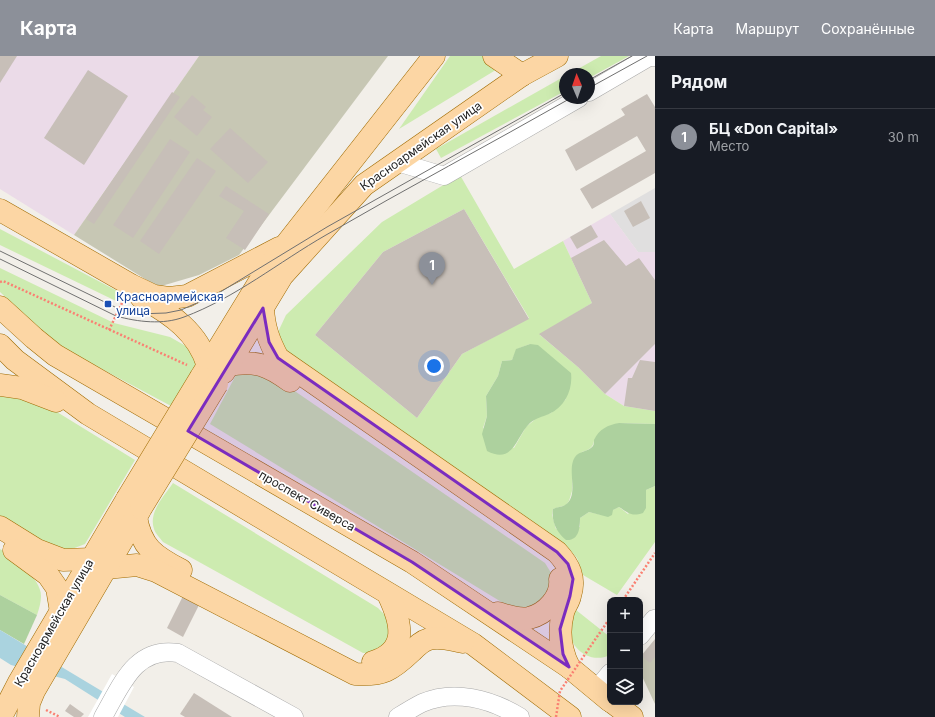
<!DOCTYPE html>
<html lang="ru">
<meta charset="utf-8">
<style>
body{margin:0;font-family:Inter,sans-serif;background:#20242c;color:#f1f3f6}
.controls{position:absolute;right:12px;bottom:12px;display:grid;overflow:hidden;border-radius:8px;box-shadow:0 4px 16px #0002}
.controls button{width:36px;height:36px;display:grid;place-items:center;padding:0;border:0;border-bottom:1px solid #363941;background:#171b24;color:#f1f3f6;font:20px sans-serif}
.compass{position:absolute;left:559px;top:12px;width:36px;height:36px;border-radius:50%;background:#171b24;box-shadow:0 4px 16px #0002;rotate:358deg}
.you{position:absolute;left:434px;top:310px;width:14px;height:14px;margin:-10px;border:3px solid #fff;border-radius:50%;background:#1a73e8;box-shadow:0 0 0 6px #1a73e833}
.badge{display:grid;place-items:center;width:26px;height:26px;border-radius:50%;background:#8c9099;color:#fff;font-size:13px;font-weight:700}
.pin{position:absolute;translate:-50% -33px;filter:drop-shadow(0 1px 2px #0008)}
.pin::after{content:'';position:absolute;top:21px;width:14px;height:12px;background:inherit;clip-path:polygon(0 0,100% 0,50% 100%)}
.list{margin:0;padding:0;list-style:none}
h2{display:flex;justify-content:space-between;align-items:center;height:52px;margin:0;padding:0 16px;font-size:17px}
h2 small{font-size:13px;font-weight:400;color:#9ea1a6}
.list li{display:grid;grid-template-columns:26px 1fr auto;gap:12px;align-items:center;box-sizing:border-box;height:56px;padding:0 16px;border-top:1px solid #363941}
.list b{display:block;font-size:15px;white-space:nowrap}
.list p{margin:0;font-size:13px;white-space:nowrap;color:#9ea1a6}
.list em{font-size:13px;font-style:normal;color:#9ea1a6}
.icon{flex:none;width:22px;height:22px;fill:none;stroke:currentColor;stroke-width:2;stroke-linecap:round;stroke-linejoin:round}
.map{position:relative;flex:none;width:655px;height:661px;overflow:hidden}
header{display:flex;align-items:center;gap:24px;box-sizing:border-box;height:56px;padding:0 20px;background:#8c9099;color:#fff}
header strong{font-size:19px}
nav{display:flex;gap:22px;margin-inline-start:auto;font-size:14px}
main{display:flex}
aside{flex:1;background:#171b24}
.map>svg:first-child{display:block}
.residential{fill:#e0dfdf}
.industrial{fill:#ebdbe8}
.construction{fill:#c7c7b4}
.grass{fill:#cdebb0;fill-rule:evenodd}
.forest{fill:#add19e}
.water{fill:#aad3df}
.pier{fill:#fff}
.building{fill:#c7bfb8}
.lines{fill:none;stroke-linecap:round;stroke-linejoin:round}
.minor-casing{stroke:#a9a9a9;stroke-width:19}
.major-casing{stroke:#a06b00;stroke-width:23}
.path{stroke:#fa8072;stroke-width:2.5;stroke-dasharray:2 2;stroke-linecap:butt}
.minor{stroke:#fff;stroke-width:18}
.major{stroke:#fcd6a4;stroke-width:22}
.tram{stroke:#707070;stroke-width:1}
.major-bridge-casing{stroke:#a06b00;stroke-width:23;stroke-linecap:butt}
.path-bridge{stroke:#fa8072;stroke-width:2.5;stroke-dasharray:2 2;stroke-linecap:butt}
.major-bridge{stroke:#fcd6a4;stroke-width:22}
.marked{fill:#7b2cbf;fill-opacity:0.2;stroke:#7b2cbf;stroke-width:3;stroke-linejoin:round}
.transit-dot{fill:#1a4fb4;stroke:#fff;stroke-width:1.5}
.labels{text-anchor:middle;stroke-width:3.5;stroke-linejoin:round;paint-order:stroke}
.street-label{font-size:12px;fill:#222;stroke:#fff}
.transit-label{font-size:12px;fill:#164399;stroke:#fff;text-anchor:start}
</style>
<header>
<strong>Карта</strong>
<nav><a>Карта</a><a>Маршрут</a><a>Сохранённые</a></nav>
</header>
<main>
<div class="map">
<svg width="655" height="661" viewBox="0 0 655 661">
<rect width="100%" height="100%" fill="#f2efe9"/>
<!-- residential -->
<path class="residential" d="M655 132V196H638L610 158Z"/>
<!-- industrial -->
<g class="industrial">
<path d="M0 0H199L74 179 0 133Z"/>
<path d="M610 158 638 196H655V355L624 350 605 338 578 311 539 278 592 247 563 185Z"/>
</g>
<!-- construction -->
<g class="construction">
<path d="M199 0H388L239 199 199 219 158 231 74 179Z"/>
<path d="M655 587V648L640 616V605Z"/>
</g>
<!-- grass -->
<g class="grass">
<path d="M450 0H483L499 12 399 73Z"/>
<path d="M601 0H629L589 22V18H569Z"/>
<path d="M565 20V35L441 102 436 93Z"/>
<path d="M460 119 514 213 563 185 592 247 540 279 578 311 605 338 624 350 655 355V368L619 367 594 385C593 392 588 394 582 396L572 414V435L569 445 566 449 553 453 552 459 556 473 580 471V462L589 456 602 459 619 451 628 458 646 434 655 430V486L617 539 583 519 577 502 570 494 286 296 278 276 286 259 382 166ZM464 153 529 262 462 298 417 362 315 279 383 196ZM530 288 566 343 551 357 538 361 526 371 514 392 483 372 487 360 486 340 498 320 502 305 512 304 517 293Z"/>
<path d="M0 173 121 237 116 245 0 189Z"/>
<path d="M0 212 114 267 170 281 191 293 198 308 171 350 57 289 0 236Z"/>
<path d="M267 316 545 507 553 520 545 548 516 555 210 368 237 317Z"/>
<path d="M0 338 44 348 135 404 85 488 72 493H58L0 461Z"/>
<path d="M173 427 378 552 389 563 388 589 374 597H363L163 486C160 482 155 477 154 473 148 456 165 439 173 427Z"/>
<path d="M0 493C13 502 41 522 41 540 41 546 39 553 37 559L0 539Z"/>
<path d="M576 554 610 581V599C589 609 567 591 569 568 569 564 574 558 576 554Z"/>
</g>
<!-- forest -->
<g class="forest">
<path d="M530 288 538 289 571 317C573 333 565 351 549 358 542 361 536 362 530 367 516 380 514 409 487 395L482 378 487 360 486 340 498 320 502 305 512 304 516 293Z"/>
<path d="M619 367 655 368V430L646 434V452L643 457C631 461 629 457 619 451L613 454 612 459 608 461 589 456 580 462C580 472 579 485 566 484 557 477 551 465 553 453 557 451 562 451 565 449 580 440 566 414 575 401 579 395 588 396 593 390 594 388 594 386 594 384 599 373 608 369 619 367Z"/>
<path d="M0 539 37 559 24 588 0 574Z"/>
</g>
<!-- water -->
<path class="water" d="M0 574 145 661H125L65 623 11 609 0 602Z"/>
<!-- pier -->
<path class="pier" d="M112 618 134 631 118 661H88Z"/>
<!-- building -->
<g class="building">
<path d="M0 0H17L0 27Z"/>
<path d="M88 14 128 40 84 109 44 82Z"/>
<path d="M172 36 180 41 94 168 86 163Z"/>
<path d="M647 38 655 51V117L592 153 580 133 646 95 637 80 576 115 565 94 625 59 621 53Z"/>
<path d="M192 39 206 51 203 54 212 61 197 80 174 61Z"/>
<path d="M230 72 268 106 248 127 210 93Z"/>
<path d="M170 83 190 96 133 182 113 169Z"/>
<path d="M197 102 216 115 159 198 140 185Z"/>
<path d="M226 130 269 158 245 194 226 182 244 155 219 140Z"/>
<path d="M641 145 650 162 633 171 624 155Z"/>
<path d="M464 153 529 263 462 298 417 362 315 279 383 196Z"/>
<path d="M591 169 598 181 577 193 570 181Z"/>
<path d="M604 184 626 210 639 202 655 224V288L605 338 578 311 539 278 592 247 571 202Z"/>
<path d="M640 304 655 306V355L624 350 628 322H632Z"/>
<path d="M183 540 199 549 183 581 167 572Z"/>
<path d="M655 583V601L650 607 641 600Z"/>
<path d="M194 637 232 661H185L180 658Z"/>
<path d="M70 648 84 658 81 661H74L65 655Z"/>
</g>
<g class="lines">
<defs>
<g id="minor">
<path d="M589 36 649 1H655"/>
<path d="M397 106 444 120 579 42"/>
<path d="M640 580 654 563"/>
<path d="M596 634 610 617"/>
<path d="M103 661C121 630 135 590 178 597L294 661"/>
<path d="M398 661C406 656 414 651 422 647 454 633 491 643 520 661"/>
</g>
<g id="major">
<path d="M494 0 522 19"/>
<path d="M0 154 131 229 154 240 169 242 187 240 279 192"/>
<path d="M141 241C171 258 198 276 208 310"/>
<path d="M0 251 34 282 55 299 412 506 569 611 610 645"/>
<path d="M263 252C264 272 269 285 278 302L557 496C569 509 576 522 570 540 569 546 564 551 563 557 558 576 560 593 569 611"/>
<path d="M0 289 15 304 88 358 473 588 570 661"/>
<path d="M228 309C256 304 268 309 290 325"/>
<path d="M224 316 282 220 364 129 522 19 557 0"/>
<path d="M201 321 269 210 434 0"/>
<path d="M0 329 22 332 56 345"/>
<path d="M136 461C141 491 154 500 181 514"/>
<path d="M0 471 37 494 63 504 92 503"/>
<path d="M14 494 48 519 57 532 61 556"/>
<path d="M106 512 137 509 156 515 355 618C383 620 392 614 412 595 417 590 422 585 429 583 440 580 452 584 463 586"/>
<path d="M498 557C507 560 519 564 529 562 546 558 562 541 560 523"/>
<path d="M373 606C410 595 401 565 388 538"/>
<path d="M612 646 632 661"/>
<path d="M1 661 19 626 127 443"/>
<path d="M28 661 29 647 34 635 140 454"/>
</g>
</defs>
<!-- minor casing -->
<use href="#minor" class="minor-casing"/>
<!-- major casing -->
<use href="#major" class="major-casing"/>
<!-- path -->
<g class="path">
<path d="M0 226 3 225 187 309"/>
<path d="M109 274 123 245"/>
<path d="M623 544 655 497"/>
<path d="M590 591 610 562"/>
<path d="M46 654 60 661"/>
</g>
<!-- minor -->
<use href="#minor" class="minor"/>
<!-- major -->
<use href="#major" class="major"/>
<!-- tram -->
<g class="tram">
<path d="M589 24 632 0"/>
<path d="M589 32 647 0"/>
<path d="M0 195 119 253 137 258 166 257 181 254 217 238 327 171 565 37"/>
<path d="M0 203 116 260C138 266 163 269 184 261 235 242 279 206 326 179 407 132 490 88 571 42"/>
</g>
<defs>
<g id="major-bridge">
<path d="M127 443 201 321"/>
<path d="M141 452 217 328"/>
</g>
</defs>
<!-- major-bridge casing -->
<use href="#major-bridge" class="major-bridge-casing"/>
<!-- path-bridge -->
<path class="path-bridge" d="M556 661 560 635 590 591"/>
<!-- major-bridge -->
<use href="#major-bridge" class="major-bridge"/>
</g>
<!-- marked area -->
<path class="marked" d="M263 252 269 286 278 302 557 496 568 508 573 523 570 540 560 573 563 598 569 611 412 506 188 375Z"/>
<!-- markers -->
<rect class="transit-dot" x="104" y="244" width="8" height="8" rx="2"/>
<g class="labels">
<!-- street labels -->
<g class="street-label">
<text transform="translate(421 90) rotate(-35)" y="4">Красноармейская улица</text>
<text transform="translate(307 445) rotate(30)" y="4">проспект Сиверса</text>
<text transform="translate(54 567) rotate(-60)" y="4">Красноармейская улица</text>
</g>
<!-- transit labels -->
<g class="transit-label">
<text x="116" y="245">Красноармейская<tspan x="116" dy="14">улица</tspan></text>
</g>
</g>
</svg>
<div class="controls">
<button>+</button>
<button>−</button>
<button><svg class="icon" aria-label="layers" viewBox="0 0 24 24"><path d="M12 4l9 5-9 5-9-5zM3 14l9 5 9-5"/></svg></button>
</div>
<svg class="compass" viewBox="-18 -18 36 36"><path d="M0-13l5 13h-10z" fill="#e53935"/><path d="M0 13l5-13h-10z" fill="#9ea1a6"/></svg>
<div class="you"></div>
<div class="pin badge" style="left:432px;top:229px">1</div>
</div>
<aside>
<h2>Рядом<small></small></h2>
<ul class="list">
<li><span class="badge">1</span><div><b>БЦ «Don Capital»</b><p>Место</p></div><em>30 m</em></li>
</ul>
</aside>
</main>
